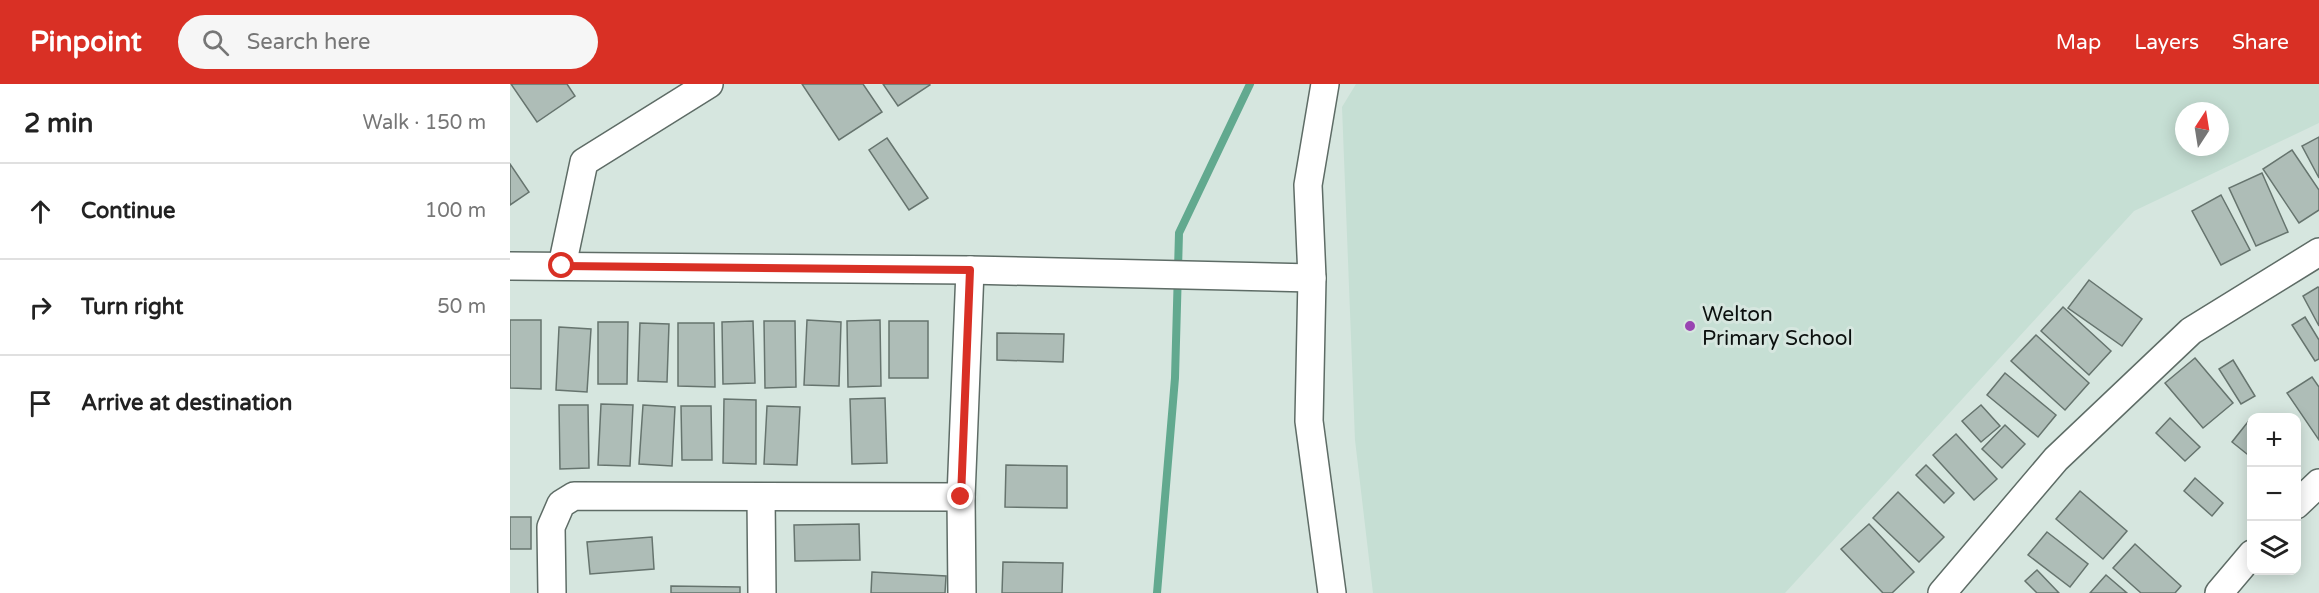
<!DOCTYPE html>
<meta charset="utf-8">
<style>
body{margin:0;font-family:"Varela Round",sans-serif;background:#f6f6f6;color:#222}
.controls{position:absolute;right:18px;bottom:18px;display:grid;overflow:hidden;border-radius:12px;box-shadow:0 3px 15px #0003}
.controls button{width:54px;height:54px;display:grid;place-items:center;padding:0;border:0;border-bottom:2px solid #e0e0e0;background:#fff;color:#222;font:30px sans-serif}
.compass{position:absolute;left:1665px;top:18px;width:54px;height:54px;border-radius:50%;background:#fff;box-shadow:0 3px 15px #0003;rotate:12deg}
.stop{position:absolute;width:18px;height:18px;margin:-14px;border:4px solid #d93025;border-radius:50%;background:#fff}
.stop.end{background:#d93025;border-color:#fff;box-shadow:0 2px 6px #0008}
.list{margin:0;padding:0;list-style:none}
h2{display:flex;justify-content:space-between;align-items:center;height:78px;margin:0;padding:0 24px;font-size:26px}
h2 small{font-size:20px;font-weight:400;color:#767676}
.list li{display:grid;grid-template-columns:39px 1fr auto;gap:18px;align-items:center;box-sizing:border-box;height:96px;padding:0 24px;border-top:2px solid #e0e0e0}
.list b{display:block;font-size:22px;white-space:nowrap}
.list em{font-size:20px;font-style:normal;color:#767676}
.icon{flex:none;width:33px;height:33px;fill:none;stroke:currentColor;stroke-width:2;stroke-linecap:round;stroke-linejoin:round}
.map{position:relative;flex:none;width:1809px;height:509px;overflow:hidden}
header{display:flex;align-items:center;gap:36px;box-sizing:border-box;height:84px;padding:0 30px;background:#d93025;color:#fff}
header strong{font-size:28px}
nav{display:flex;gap:33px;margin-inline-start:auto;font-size:21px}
.search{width:420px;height:54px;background:#f6f6f6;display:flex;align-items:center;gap:15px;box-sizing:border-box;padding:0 21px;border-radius:33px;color:#767676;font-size:22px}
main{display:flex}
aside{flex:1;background:#fff}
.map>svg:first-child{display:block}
.built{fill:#c6dfd4;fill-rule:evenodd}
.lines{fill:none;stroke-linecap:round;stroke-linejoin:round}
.stream{stroke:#62a98f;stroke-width:8}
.building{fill:#aebdb7;stroke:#66746e;stroke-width:1.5}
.minor-casing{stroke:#5e6c66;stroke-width:30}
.minor{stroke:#fff;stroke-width:27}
.route{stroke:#d93025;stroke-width:8}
.poi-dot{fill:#9944b2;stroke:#d6e6df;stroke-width:2}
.labels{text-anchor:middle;stroke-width:6;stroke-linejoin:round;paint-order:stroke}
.poi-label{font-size:21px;fill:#0b100e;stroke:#d6e6df;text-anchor:start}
</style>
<header>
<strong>Pinpoint</strong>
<div class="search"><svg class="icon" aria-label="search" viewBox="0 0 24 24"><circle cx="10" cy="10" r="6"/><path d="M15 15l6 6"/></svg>Search here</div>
<nav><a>Map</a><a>Layers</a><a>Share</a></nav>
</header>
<main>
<aside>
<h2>2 min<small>Walk · 150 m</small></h2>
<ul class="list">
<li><svg class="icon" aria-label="ahead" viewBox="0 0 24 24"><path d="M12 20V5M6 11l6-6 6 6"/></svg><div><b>Continue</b></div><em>100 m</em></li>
<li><svg class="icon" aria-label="right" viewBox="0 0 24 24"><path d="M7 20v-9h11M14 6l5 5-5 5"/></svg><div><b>Turn right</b></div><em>50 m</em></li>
<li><svg class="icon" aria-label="arrive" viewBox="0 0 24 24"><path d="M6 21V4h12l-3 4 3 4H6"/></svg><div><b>Arrive at destination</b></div></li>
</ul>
</aside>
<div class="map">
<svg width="1809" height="509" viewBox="0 0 1809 509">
<rect width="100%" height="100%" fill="#d6e6df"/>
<!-- built -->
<path class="built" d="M846 0H1809V39L1624 127 1275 509H863L845 356 832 23ZM1674 27H1710V63H1674Z"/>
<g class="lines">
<!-- stream -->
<path class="stream" d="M647 509 665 294 669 149 740 0"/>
</g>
<!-- building -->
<g class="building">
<path d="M1 0H57L65 12 27 38Z"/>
<path d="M292 0H353L372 28 329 56Z"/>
<path d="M373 0H419L420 1 388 22Z"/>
<path d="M1809 53V94L1792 62Z"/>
<path d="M377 54 418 114 399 126 359 66Z"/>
<path d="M1782 66 1809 106V126L1789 139 1753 85Z"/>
<path d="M0 80 19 108 0 121Z"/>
<path d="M1752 89 1778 148 1746 162 1719 104Z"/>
<path d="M1711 111 1740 166 1711 181 1682 127Z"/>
<path d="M1579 196 1632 235 1612 262 1558 224Z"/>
<path d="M1808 203 1809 204V242L1793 212Z"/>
<path d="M1553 223 1601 267 1579 291 1531 247Z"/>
<path d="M1795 233 1809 256V275L1805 277 1782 241Z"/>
<path d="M0 236H31V305L0 304Z"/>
<path d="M297 236 331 238 329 302 294 301Z"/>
<path d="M370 236 371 302 338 303 337 237Z"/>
<path d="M243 237 245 299 213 300 212 238Z"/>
<path d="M254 237H285L286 303 255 304Z"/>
<rect x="379" y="237" width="39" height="57"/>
<path d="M88 238H118L117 300H88Z"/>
<path d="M130 239 159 240 157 298 128 297Z"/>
<path d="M168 239H204L205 303 168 302Z"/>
<path d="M49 243 81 245 77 308 46 306Z"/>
<path d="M487 249 554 250 553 278 487 276Z"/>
<path d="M1526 251 1579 299 1555 326 1501 277Z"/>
<path d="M1685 274 1723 319 1693 344 1655 299Z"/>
<path d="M1723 276 1745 312 1731 320 1709 285Z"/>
<path d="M1495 289 1546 331 1528 353 1477 311Z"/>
<path d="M1802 293 1809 303V356L1777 309Z"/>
<path d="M375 314 377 379 342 380 340 315Z"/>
<path d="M214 315 246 316V380L213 379Z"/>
<path d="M91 320 123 321 120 382 88 381Z"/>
<path d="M49 321H78L79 384 50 385Z"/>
<path d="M133 321 165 323 162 382 129 380Z"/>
<path d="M1471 321 1490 342 1471 358 1452 337Z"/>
<path d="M171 322H201L202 376H172Z"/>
<path d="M257 322 290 323 287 381 254 380Z"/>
<path d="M1660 334 1690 363 1675 377 1646 349Z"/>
<path d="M1741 334H1742V374L1722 358Z"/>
<path d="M1495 341 1515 360 1492 384 1472 365Z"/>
<path d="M1446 350 1487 395 1464 416 1423 371Z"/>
<path d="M496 381 557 382V424L495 423Z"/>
<path d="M1416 381 1444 409 1434 419 1406 391Z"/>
<path d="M1685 394 1713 419 1702 432 1674 407Z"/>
<path d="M1570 407 1617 447 1593 475 1546 435Z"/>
<path d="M1388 408 1434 453 1409 478 1363 434Z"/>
<rect x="0" y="433" width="21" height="32"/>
<path d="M349 440 350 476 285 477 284 441Z"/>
<path d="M1359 440 1404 488 1382 509H1373L1331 465Z"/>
<path d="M1537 448 1578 480 1560 503 1518 471Z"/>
<path d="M142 453 144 485 80 490 77 458Z"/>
<path d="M1625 460 1671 502 1665 509H1631L1603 484Z"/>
<path d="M493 478 553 479 552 509H492Z"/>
<path d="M1527 486 1549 509H1527L1515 497Z"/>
<path d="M362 488 436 492 435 509H361Z"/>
<path d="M1596 491 1617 509H1580Z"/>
<path d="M161 502 230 503V509H161Z"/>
</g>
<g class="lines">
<defs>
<g id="minor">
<path d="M815 0 798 101 802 194 799 337 822 509"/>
<path d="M0 182 460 186 802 194"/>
<path d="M52 182 74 78 199 0"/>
<path d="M251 413 252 509"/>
<path d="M1786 421 1809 399"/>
<path d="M42 509 41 443 51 420 64 412 451 413"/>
<path d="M452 509 451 413 460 186"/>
<path d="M1432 509 1546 375 1681 247 1809 168"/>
<path d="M1709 509 1742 470"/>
</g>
</defs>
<!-- minor casing -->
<use href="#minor" class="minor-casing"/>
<!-- minor -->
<use href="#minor" class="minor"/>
</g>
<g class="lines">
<!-- route -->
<path class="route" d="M52 182 460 186 451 413"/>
</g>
<!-- markers -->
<circle class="poi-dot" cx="1180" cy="242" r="6"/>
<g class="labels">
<!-- poi labels -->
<g class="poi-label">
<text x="1192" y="237">Welton<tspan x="1192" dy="24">Primary School</tspan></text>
</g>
</g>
</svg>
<div class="controls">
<button>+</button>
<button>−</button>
<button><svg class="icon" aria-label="layers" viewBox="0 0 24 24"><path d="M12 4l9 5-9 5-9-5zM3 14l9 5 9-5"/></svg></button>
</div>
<svg class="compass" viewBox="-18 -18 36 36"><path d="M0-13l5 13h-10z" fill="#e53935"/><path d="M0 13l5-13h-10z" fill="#767676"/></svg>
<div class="stop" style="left:52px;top:182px"></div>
<div class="stop end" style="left:451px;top:413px"></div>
</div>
</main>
